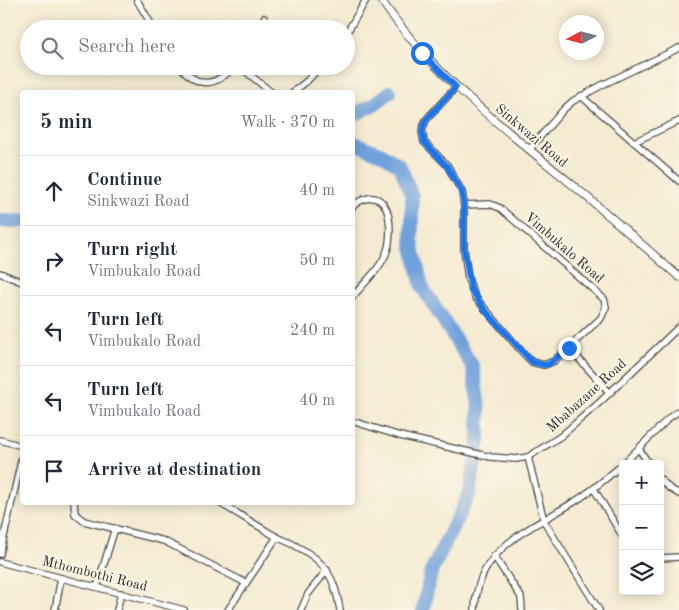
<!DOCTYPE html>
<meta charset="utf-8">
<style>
body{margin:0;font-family:"Old Standard TT",serif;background:#f2f2f3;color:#1f2937}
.controls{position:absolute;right:15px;bottom:15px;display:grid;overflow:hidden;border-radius:5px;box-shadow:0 2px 12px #0003}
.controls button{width:45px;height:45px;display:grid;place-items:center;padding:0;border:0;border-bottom:1px solid #e0e1e3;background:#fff;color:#1f2937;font:25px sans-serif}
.compass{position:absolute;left:559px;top:15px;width:45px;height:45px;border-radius:50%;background:#fff;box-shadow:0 2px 12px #0003;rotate:264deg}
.stop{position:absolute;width:15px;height:15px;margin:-11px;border:4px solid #1a73e8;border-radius:50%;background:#fff}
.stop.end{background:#1a73e8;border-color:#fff;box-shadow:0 1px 5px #0008}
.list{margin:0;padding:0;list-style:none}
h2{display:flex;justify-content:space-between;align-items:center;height:65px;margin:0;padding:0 20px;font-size:21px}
h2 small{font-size:16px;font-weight:400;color:#747a83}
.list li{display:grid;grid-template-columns:32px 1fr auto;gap:15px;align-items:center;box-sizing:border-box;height:70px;padding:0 20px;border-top:1px solid #e0e1e3}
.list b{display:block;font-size:19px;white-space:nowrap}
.list p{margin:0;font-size:16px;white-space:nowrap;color:#747a83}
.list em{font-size:16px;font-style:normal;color:#747a83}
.icon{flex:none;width:28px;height:28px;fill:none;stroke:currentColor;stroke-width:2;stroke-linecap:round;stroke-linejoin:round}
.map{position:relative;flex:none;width:679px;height:610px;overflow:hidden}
.search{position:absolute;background:#fff;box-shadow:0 2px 12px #0003;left:20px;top:20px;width:335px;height:55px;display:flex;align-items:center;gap:12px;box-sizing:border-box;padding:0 18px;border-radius:28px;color:#747a83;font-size:19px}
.panel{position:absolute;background:#fff;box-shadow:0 2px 12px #0003;left:20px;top:90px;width:335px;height:415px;border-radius:5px}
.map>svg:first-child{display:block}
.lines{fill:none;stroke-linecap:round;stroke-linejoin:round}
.river{stroke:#71a1db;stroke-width:14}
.minor-casing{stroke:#494844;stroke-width:8}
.tertiary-casing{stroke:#494844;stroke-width:9}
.minor{stroke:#fff;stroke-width:5.5}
.tertiary{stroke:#fff;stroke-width:7}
.route{stroke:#1a73e8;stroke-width:6}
.labels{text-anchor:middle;stroke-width:4.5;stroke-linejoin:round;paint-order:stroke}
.street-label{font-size:14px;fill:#2b2b2b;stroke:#fcf5e5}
</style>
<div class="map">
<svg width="679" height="610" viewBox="0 0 679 610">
<rect width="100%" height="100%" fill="#fcf5e5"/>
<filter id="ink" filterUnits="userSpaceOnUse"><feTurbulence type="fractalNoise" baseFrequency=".02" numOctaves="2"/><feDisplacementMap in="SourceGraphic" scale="10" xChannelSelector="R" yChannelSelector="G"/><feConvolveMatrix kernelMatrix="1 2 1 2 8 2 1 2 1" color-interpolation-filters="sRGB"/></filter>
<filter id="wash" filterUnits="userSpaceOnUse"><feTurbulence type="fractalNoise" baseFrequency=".0096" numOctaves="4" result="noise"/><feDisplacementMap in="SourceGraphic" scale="20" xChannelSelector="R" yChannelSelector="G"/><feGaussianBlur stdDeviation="1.12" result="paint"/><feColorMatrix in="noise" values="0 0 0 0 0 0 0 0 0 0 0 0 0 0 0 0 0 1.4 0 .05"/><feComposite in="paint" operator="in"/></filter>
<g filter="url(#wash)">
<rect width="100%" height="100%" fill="#f5ebd2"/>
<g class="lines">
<!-- river -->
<g class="river">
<path d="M352 116 373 105 390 92"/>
<path d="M352 142 382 154 400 166 412 196V242L422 287 473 367 479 408V441L469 494 431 572 423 610"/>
<path d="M0 221H22"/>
</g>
</g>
</g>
<g filter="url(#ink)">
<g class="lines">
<defs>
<g id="minor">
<path d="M137 0 154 29"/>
<path d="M258 29 264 18"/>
<path d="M346 34 366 0"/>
<path d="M180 66C199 90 216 86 235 66"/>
<path d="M239 66 271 92"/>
<path d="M456 87 426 120 422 131 424 142 447 165 462 192 464 205V249L468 279 475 297 523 353 532 362 544 365 554 361 601 318 606 307 604 299 500 208 490 204 464 205"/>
<path d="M293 92 307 81 321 66"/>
<path d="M581 96 679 181"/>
<path d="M634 142 679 121"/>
<path d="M529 150 564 109 573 101 602 85 679 48"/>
<path d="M352 207C357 202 362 199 369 198 393 195 392 237 387 251 381 269 363 283 352 298"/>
<path d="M0 273 22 282"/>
<path d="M569 348 610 393"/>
<path d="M352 421 400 436 491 457 516 459 528 457 561 436 600 402 679 327"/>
<path d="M0 440 22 446"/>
<path d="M639 449 649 464"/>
<path d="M528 457 544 521 599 610"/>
<path d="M623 464 670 417 679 411"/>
<path d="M660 479 669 488 679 494"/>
<path d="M594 489 623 537"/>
<path d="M74 502 75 514 84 521 164 541 246 583"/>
<path d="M218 502C237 513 256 525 275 536 282 540 290 542 296 546 326 561 335 578 340 610"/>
<path d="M0 554 22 457"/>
<path d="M494 556 521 597 522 610"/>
<path d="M660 558 679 557"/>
<path d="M0 562 184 610"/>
<path d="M97 587 115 528"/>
<path d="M55 610 61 578"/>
<path d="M117 610 121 593"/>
<path d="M228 610 277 537"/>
<path d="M301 610 308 594 327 570"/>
<path d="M475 610C476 548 529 530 574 502 592 491 607 478 623 464"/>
</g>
<path id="tertiary" d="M381 0C431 73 502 127 569 182 607 213 642 245 679 277"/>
</defs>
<!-- minor casing -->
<use href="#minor" class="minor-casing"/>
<!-- tertiary casing -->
<use href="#tertiary" class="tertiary-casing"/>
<!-- minor -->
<use href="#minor" class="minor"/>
<!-- tertiary -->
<use href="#tertiary" class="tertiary"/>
</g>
</g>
<g class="lines" filter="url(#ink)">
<!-- route -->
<path class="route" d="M422 53 456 87 426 120 422 131 424 142 447 166 462 192 464 205V249L471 289 485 310 532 362 544 365 549 364 569 348"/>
</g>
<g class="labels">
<!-- street labels -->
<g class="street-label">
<text transform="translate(532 135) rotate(40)" y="5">Sinkwazi Road</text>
<text transform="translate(565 247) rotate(41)" y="5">Vimbukalo Road</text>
<text transform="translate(586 395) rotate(-42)" y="5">Mbabazane Road</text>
<text transform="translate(95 573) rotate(14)" y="5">Mthombothi Road</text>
</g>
</g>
</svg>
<div class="controls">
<button>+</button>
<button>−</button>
<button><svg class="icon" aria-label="layers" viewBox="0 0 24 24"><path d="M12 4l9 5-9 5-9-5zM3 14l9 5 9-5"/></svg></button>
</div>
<svg class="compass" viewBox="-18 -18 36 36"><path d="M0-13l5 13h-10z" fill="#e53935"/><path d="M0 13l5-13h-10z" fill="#747a83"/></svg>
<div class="stop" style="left:422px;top:53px"></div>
<div class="stop end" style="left:569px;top:348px"></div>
<div class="search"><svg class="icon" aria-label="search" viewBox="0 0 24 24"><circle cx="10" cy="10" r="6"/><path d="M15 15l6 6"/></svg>Search here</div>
<section class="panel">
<h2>5 min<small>Walk · 370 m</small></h2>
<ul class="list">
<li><svg class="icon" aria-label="ahead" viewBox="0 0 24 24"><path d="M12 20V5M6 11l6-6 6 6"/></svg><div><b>Continue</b><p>Sinkwazi Road</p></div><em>40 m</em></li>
<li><svg class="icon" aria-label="right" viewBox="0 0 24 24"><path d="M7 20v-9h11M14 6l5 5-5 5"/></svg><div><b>Turn right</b><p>Vimbukalo Road</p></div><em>50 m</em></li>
<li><svg class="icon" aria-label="left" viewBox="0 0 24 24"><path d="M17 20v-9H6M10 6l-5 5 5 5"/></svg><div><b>Turn left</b><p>Vimbukalo Road</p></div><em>240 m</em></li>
<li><svg class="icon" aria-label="left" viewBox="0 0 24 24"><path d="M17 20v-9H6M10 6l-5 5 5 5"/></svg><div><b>Turn left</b><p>Vimbukalo Road</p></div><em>40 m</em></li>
<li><svg class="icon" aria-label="arrive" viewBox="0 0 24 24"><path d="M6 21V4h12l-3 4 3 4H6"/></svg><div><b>Arrive at destination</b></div></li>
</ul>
</section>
</div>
